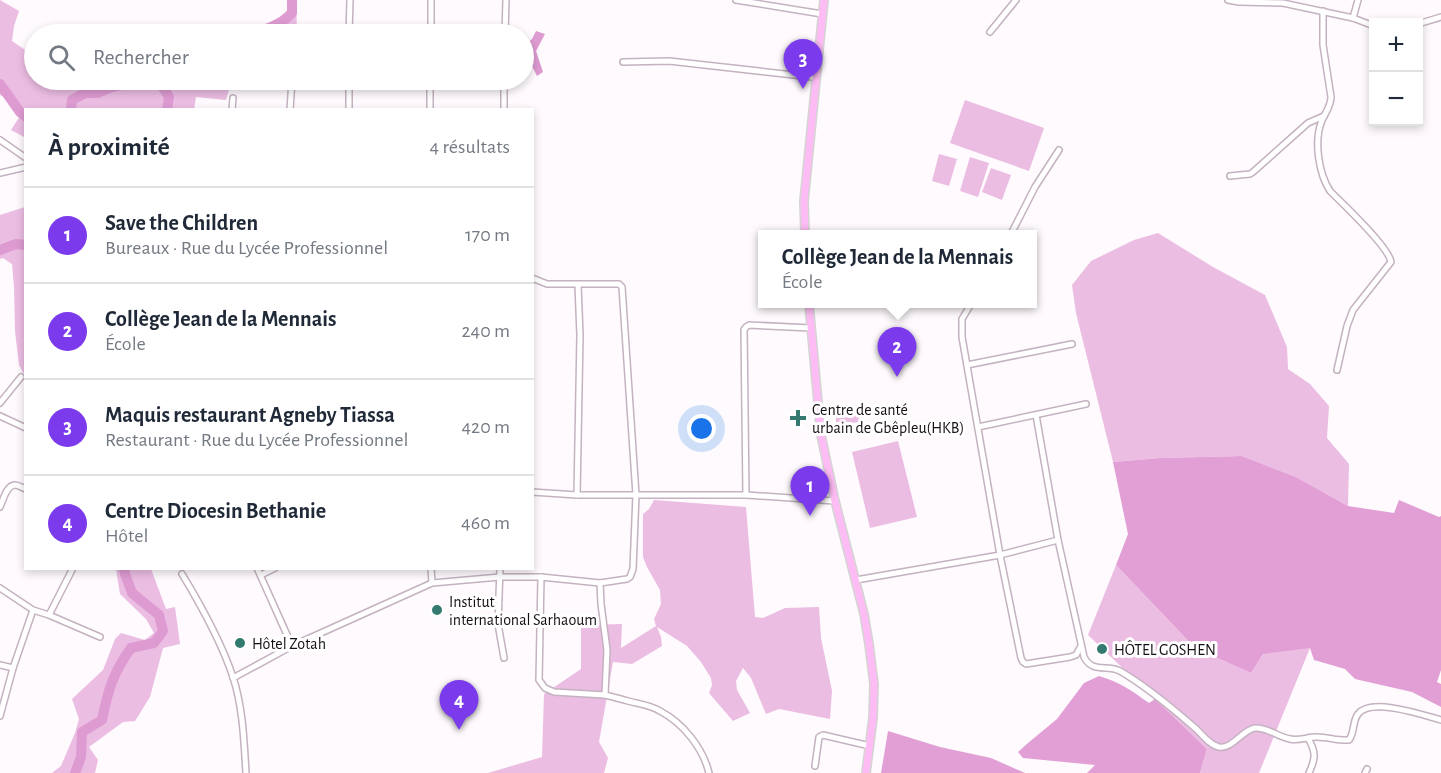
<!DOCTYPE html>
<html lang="fr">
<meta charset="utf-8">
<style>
body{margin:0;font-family:"Alegreya Sans",sans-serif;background:#f6f6f7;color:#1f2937}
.controls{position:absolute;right:18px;top:18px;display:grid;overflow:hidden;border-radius:0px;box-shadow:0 3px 9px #0003}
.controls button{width:54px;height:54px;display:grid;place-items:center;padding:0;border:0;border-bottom:2px solid #e0e1e3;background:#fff;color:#1f2937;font:30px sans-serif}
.you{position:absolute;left:702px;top:429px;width:21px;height:21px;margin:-15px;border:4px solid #fff;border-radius:50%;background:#1a73e8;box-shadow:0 0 0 9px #1a73e833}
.badge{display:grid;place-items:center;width:39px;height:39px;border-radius:50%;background:#7c3aed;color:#fff;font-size:20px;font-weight:700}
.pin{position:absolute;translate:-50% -50px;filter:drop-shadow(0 2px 3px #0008)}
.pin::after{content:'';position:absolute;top:32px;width:21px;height:18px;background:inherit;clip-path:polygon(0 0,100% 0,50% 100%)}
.popup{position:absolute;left:758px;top:230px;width:279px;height:78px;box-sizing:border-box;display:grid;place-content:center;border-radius:0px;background:#fff;filter:drop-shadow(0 2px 4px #0005);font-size:20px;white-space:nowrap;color:#747a83}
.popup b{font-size:22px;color:#1f2937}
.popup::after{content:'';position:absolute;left:50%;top:100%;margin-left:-12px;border:12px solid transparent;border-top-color:#fff}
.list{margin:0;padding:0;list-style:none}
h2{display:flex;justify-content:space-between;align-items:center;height:78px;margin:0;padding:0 24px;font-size:26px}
h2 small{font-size:20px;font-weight:400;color:#747a83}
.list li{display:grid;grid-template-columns:39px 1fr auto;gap:18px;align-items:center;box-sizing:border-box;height:96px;padding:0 24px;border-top:2px solid #e0e1e3}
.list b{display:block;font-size:22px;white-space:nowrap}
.list p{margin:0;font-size:20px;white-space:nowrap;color:#747a83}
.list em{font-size:20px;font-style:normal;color:#747a83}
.icon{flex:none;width:33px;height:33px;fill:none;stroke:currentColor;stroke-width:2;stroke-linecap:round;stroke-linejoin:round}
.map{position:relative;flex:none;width:1441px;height:773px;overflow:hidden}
.search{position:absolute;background:#fff;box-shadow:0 3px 9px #0003;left:24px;top:24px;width:510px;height:66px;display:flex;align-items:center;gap:15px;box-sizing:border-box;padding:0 21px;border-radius:33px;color:#747a83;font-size:22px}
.panel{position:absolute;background:#fff;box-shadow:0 3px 9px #0003;left:24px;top:108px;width:510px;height:462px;border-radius:0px}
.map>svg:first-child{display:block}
.green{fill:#ecbde3}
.forest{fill:#e29fd6}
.water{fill:#de9bd2}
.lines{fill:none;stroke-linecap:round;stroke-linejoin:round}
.river{stroke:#de9bd2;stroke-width:10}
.minor-casing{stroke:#c4b2c1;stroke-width:8}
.major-casing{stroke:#d5d4d5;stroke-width:10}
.minor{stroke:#fff;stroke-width:5}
.major{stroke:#fdbcf3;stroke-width:7}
.poi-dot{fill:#347a70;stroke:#fff;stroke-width:2}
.labels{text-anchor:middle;stroke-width:6;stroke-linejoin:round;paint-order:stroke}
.poi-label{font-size:16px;fill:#171116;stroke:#fff;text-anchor:start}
</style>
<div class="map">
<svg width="1441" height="773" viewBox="0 0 1441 773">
<rect width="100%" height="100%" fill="#fefafd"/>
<!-- green -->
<g class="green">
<path d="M0 0 19 11 14 26 12 41 34 56V80H232L226 100 196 97 194 109 26 110 25 134 24 137 11 130 20 116 4 97 0 95Z"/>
<path d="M292 0H296L297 31 295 34H246C264 30 280 26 292 13Z"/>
<path d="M965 100 1044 128 1029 171 950 143Z"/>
<path d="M939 154 957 159 949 186 932 181Z"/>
<path d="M970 157 989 163 978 197 960 191Z"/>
<path d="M991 168 1011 175 1002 200 982 192Z"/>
<path d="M25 207 26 208 25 376 19 365 15 331 14 287 12 264 3 258 0 259V215Z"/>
<path d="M1158 233 1213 267 1265 295 1287 347 1288 369 1310 384 1329 406 1327 438 1349 464 1348 506 1296 477 1242 456 1160 458 1113 462 1076 313 1072 285 1091 261 1134 240Z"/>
<path d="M862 410 863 422 836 424V411Z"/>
<path d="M898 441 917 517 870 528 852 452Z"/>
<path d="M654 500 746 507 755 617 763 618 785 608 819 607 821 638 832 691 830 719 779 709 766 714 751 678 743 668 736 681 737 690 750 713 733 721 709 693 712 685 711 678 701 662 687 646 657 627 661 637 662 646 632 664 613 662 599 742 608 758 604 773H488L542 757 544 694 581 669V625L622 624 621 648 656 626 654 619 661 604 660 590 647 567 643 557V514L649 509Z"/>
<path d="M1116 565 1195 648 1251 673 1263 654 1282 645 1310 648 1259 773H1200L1207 749 1088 635Z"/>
<path d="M116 569H151L166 609 175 607 180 644 163 648 150 697 135 721 123 722 89 747 98 760 95 773H52L61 766 75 733 79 719 72 699 103 670 115 639 121 633 145 640 154 633 146 619 120 594Z"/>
</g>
<!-- forest -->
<g class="forest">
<path d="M1242 456 1296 477 1348 506 1394 513 1399 500 1439 517 1441 516V670L1437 682 1441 684V707L1412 692 1355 679 1345 669 1314 660 1310 648 1263 654 1251 673 1195 648 1116 565 1128 534 1113 462 1160 458Z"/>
<path d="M1099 676C1120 682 1132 691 1149 703L1155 699 1207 749 1200 773H1087L1095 765 1023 758 1018 752 1028 743 1057 719 1084 683Z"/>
<path d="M888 731 940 747 991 758 1025 773H881Z"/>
</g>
<!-- water -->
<path class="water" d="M536 31 545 34 536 51 543 72 537 76 531 64 525 45 532 39Z"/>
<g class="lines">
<!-- river -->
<g class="river">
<path d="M246 34C264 30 280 26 292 13V0"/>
<path d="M164 80 162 86 169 97 167 110"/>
<path d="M0 84 20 112 26 117"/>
<path d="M71 110 72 100 85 93H98L112 87 126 84 141 80"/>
<path d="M0 250 16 244 26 245"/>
<path d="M75 773 81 757 82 732 102 720C108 690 113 673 131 648L154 643 163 631 159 615 132 593 125 574 124 568"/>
</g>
<defs>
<g id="minor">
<path d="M736 0 822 14"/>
<path d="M1228 0 1239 2 1283 3 1353 18 1374 26"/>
<path d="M1323 11V45L1331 97C1331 107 1324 114 1321 123 1314 143 1319 174 1330 191 1343 204 1389 247 1391 262L1353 310 1347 326 1337 370"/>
<path d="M1353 18 1358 0"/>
<path d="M1418 24 1441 17"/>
<path d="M990 32 1016 0"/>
<path d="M349 34 350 0"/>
<path d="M431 34V0"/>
<path d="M505 34 506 0"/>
<path d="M623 62 669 61 812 77 817 76"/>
<path d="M232 110 233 98"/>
<path d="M290 110 292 80"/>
<path d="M349 110V80"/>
<path d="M430 110V80"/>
<path d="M504 110V80"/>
<path d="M0 140 26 158"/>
<path d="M0 173 26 167"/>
<path d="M1230 176 1250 174 1253 172 1308 123 1324 116"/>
<path d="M1011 234 1035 187 1059 150"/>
<path d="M971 304 962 319V337L1000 555 1021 658 1023 662 1026 664 1070 657 1076 655 1081 646"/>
<path d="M967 365 1072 344"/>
<path d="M0 403 21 377"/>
<path d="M1036 415 1058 540 1084 657C1093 674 1107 664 1120 671 1146 686 1171 707 1194 727 1201 733 1209 745 1219 747 1233 749 1242 730 1255 728 1267 727 1278 737 1290 739 1299 741 1307 737 1317 737 1328 737 1338 741 1349 740 1355 732 1352 722 1358 714 1371 697 1423 715 1441 720"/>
<path d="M0 416 26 428"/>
<path d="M978 427 1086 404"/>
<path d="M532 492 577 495H746L835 501"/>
<path d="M577 495 580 335 578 285"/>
<path d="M746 495 744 330 746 327 749 325 811 328"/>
<path d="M0 507C3 501 6 485 15 485 19 485 22 488 26 489"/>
<path d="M257 568 292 646"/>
<path d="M431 568 432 583"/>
<path d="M500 568 498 624 504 658"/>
<path d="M182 574C202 607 221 641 233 677 243 708 244 741 246 773"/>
<path d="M261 575 275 568"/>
<path d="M541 577 539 680 545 688 554 692 605 695"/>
<path d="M856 580 1000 555 1058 540"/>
<path d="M600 583 601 604 607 650 605 695C613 697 621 699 628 701 639 704 650 705 660 711 683 723 703 748 709 773"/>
<path d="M0 588 33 610 49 615 100 637"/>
<path d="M49 615 73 568"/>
<path d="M0 665 13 668"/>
<path d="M233 678 292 646 432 583 500 577H541L600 583 627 579 630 577 633 569 636 495 622 287 619 284H547L532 278"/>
<path d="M0 716 13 668 33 610"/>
<path d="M1308 738C1316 752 1316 758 1309 773"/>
<path d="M815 766 819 737 823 735 870 746"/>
<path d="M1365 773 1367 769"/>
</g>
<g id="major">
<path d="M805 234 804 201 824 0"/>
<path d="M809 304 821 435 835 501 864 614 869 644 874 684 873 718 866 773"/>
</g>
</defs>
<!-- minor casing -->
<use href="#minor" class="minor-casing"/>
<!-- major casing -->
<use href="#major" class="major-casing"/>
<!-- minor -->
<use href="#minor" class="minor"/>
<!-- major -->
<use href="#major" class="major"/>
</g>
<!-- markers -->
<g class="poi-dot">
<path d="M795 409h6v6h6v6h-6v6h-6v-6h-6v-6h6z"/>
<circle cx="437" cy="610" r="6"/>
<circle cx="240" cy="643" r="6"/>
<circle cx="1102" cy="649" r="6"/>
</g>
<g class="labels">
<!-- poi labels -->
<g class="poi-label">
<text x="812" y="415">Centre de santé<tspan x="812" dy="18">urbain de Gbêpleu(HKB)</tspan></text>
<text x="449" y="607">Institut<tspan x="449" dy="18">international Sarhaoum</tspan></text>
<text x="252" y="649">Hôtel Zotah</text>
<text x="1114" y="655">HÔTEL GOSHEN</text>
</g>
</g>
</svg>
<div class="controls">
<button>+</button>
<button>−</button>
</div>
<div class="you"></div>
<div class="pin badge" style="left:810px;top:516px">1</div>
<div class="pin badge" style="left:897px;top:377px">2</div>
<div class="popup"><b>Collège Jean de la Mennais</b>École</div>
<div class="pin badge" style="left:803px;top:89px">3</div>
<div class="pin badge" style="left:459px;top:730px">4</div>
<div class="search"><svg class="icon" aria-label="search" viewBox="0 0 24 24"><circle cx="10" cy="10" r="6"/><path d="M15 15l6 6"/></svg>Rechercher</div>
<section class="panel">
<h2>À proximité<small>4 résultats</small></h2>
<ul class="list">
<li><span class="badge">1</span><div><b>Save the Children</b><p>Bureaux · Rue du Lycée Professionnel</p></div><em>170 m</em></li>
<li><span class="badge">2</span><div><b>Collège Jean de la Mennais</b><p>École</p></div><em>240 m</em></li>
<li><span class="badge">3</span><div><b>Maquis restaurant Agneby Tiassa</b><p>Restaurant · Rue du Lycée Professionnel</p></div><em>420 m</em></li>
<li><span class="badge">4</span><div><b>Centre Diocesin Bethanie</b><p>Hôtel</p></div><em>460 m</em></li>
</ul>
</section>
</div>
